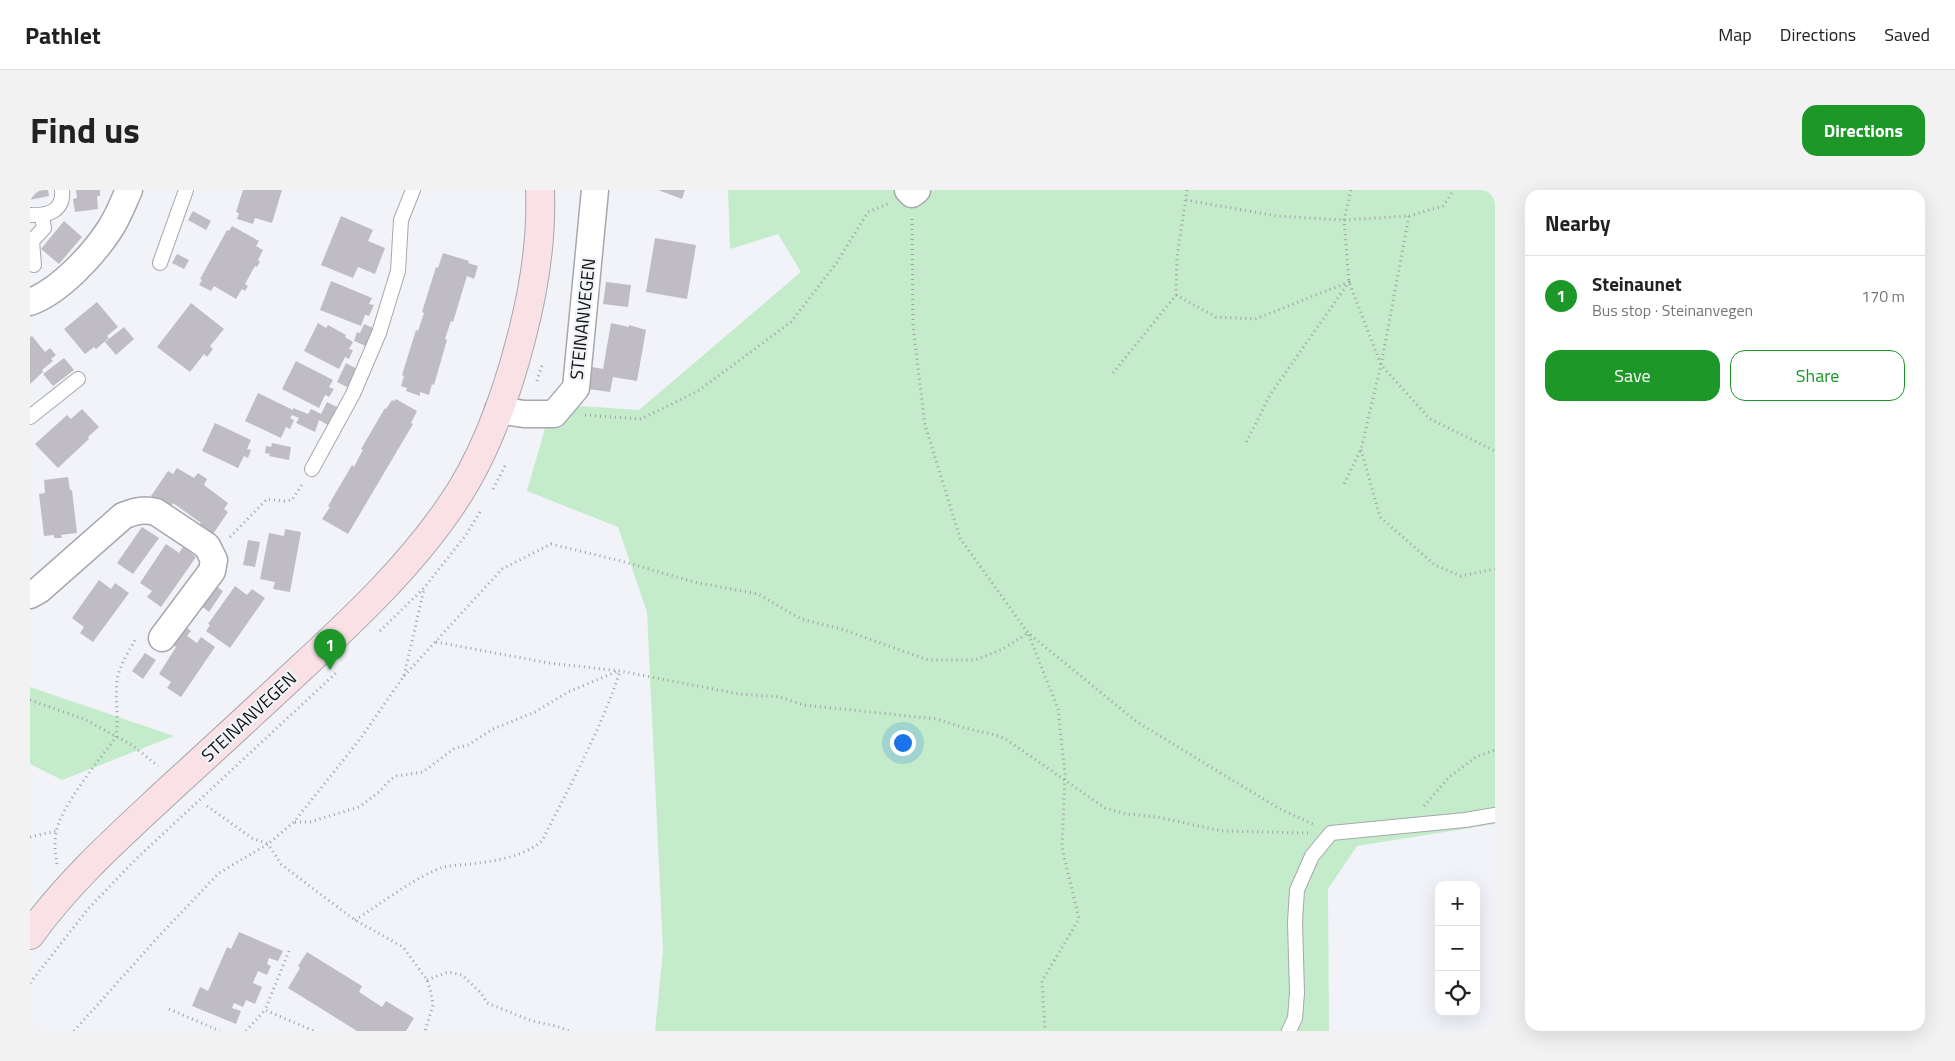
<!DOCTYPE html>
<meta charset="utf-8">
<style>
body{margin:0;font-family:"Titillium Web",sans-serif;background:#f2f2f2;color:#222}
.controls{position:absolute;right:15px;bottom:15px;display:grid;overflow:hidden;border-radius:10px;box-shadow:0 5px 20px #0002}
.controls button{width:45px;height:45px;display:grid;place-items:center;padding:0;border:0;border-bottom:1px solid #e0e0e0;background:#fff;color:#222;font:25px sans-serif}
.you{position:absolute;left:872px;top:552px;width:18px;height:18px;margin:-12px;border:4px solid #fff;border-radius:50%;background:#1a73e8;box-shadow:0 0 0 8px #1a73e833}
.badge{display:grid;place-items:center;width:32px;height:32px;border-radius:50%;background:#1c9728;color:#fff;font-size:16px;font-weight:700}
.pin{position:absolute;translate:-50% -41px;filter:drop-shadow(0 1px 2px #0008)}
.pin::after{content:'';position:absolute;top:26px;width:18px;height:15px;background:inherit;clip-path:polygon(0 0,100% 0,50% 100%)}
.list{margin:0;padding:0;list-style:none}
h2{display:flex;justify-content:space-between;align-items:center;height:65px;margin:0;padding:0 20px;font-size:21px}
h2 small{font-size:16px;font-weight:400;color:#767676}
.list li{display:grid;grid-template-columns:32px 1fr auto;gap:15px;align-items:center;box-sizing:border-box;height:80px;padding:0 20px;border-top:1px solid #e0e0e0}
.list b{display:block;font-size:19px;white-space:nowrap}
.list p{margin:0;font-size:16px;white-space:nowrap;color:#767676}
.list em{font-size:16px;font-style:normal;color:#767676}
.actions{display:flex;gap:10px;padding:15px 20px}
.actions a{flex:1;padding:11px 0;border:1px solid #1c9728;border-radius:15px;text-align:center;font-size:18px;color:#1c9728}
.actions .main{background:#1c9728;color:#fff}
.icon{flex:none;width:28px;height:28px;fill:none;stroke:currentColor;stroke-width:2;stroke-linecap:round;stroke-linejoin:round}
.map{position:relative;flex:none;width:1465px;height:841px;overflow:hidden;border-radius:15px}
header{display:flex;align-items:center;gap:30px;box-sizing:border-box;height:70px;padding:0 25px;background:#fff;border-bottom:1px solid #e0e0e0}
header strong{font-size:24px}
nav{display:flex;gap:28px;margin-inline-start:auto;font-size:18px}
.intro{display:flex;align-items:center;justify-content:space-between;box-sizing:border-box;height:120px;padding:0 30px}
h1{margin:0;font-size:35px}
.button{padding:12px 22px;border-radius:15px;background:#1c9728;color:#fff;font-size:18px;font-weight:700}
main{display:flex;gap:30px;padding:0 30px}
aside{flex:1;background:#fff;border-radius:15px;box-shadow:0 5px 20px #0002}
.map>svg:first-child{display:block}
.green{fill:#c4ebca}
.building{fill:#bfbdc3}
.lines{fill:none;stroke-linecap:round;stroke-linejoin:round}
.lane-casing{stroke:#a6a8ae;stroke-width:16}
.street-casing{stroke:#a6a8ae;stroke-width:29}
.secondary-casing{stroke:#a6a8ae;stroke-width:30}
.path{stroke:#a0a1a6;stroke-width:3;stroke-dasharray:1 4;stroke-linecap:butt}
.lane{stroke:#fff;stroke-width:14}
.street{stroke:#fff;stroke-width:26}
.secondary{stroke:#f9e1e5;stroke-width:28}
.labels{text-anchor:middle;stroke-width:4.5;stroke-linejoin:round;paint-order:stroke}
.street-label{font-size:18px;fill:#0e0f11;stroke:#f1f3f9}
</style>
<header>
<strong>Pathlet</strong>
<nav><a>Map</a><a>Directions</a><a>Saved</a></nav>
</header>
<div class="intro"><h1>Find us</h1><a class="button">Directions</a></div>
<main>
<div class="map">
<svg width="1465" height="841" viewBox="0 0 1465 841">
<rect width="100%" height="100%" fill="#f1f3f9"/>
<!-- green -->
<g class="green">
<path d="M698 0H901L903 1 904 0H1465V634L1327 656 1298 699 1299 841H625L633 760 617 422 588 337 497 301 522 214 609 220 771 82 748 44 700 59Z"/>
<path d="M0 497 144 546 32 590 0 574Z"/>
</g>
<!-- building -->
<g class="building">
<path d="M0 0H18L19 6 0 10Z"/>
<path d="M46 0H70V6H67L68 19 45 22 43 9 47 8Z"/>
<path d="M213 0H252L242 33 225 28 223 34 207 29 209 23 206 22Z"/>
<path d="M628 0H655L652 9Z"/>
<path d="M163 21 181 31 176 40 158 30Z"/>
<path d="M311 26 343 40 338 51 355 58 345 84 328 77 323 88 291 75Z"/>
<path d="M34 31 52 47 29 74 11 59Z"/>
<path d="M202 36 229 51 226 56 233 60 228 70 230 72 227 77 225 76 215 94 218 96 215 101 212 99 206 109 184 96 181 101 169 95 172 90 170 89 197 40 199 41Z"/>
<path d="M625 48 666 55 657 109 616 102Z"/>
<path d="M413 63 439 71 438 73 448 76 444 89 437 86 423 132 421 131 415 149 417 150 404 195 402 194 399 205 390 202V206L376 201 377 198 371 196 374 186 372 185 386 140 388 141 394 123 392 122 406 77 408 78Z"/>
<path d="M147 64 159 70 154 79 142 73Z"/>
<path d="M301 91 342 108 339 114 344 115 339 126 335 125 331 136 290 120Z"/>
<path d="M576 92 601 95 598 117 573 114Z"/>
<path d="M67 112 88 137 77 146 79 148 66 159 64 157 55 164 34 139Z"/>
<path d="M161 113 194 139 180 156 183 159 177 167 174 164 160 182 127 157Z"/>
<path d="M288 133 296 138 298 135 316 145 315 147 323 152 319 159 323 160 319 169 315 167 309 179 274 161Z"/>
<path d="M581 133 599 137V135L616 140 607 191 583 187 580 202 558 199 562 177 573 179Z"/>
<path d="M334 134 346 139 338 157 324 151 327 142 330 143Z"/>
<path d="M94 137 104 149 86 165 75 152Z"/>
<path d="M2 146 15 162 20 158 26 165 21 169 23 171 12 180 13 182 0 194V147Z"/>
<path d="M34 168 44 180 23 196 13 184Z"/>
<path d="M266 171 303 190 299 197 304 199 299 207 295 205 289 218 252 199Z"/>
<path d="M316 173 327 179 317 197 307 192Z"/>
<path d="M228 203 263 220V218L278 224 281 219 291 224 297 212 307 217 298 235 289 230 285 242 266 233 269 228 262 225 260 228 264 230 260 239 256 237 251 248 215 231Z"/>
<path d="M366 209 387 221 381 233 383 234 318 344 292 329 300 317 298 316 322 275 324 277 328 269 333 260 331 259 355 218 356 219 362 210 364 211Z"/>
<path d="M52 219 69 237 58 247 59 249 28 278 5 254 37 225 41 229Z"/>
<path d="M185 233 221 250 217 259 221 260 218 268 214 266 208 278 172 261Z"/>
<path d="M242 253 261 257 259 270 239 266 240 264 235 263 236 256 241 257Z"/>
<path d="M147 278 164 288 168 283 177 289 174 295 198 313 194 319 198 322 181 347 168 337 171 333 143 313 139 319 121 306 138 281 143 284Z"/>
<path d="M38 287 40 300H42L47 343 31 345 32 348H24V345L14 346 9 304 15 303 14 290Z"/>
<path d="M112 337 129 348 103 384 87 373Z"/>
<path d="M255 339 271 342 260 402 243 399 245 392 230 389 239 343 254 346Z"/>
<path d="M218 350 230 352 225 377 213 375Z"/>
<path d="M136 354 149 363 153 357 166 367 131 417 117 407 122 401 110 393Z"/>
<path d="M69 390 81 399 85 393 99 403 63 452 50 443 54 437 42 428Z"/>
<path d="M183 394 193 401 179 422 169 414Z"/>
<path d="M205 396 217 405 222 399 235 408 200 458 176 441 180 435 178 434Z"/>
<path d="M151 433 161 441 157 446 167 453 171 447 185 457 151 507 137 498 141 492 129 484 146 457 138 451Z"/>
<path d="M115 463 126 470 113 489 102 481Z"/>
<path d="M209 742 253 761 248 771 239 768 237 774 241 776 237 785 228 781 223 793 232 797 225 814 216 810 213 817 204 813 202 818 211 821 206 834 162 816 170 797 178 801 197 757 201 759Z"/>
<path d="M277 762 332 796 329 802 352 817 356 811 384 828 376 841H327L258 798 270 778 268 776Z"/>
</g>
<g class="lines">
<defs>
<g id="lane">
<path d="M0 25C18 26 34 21 32 0"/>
<path d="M130 73 156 0"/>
<path d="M4 75 2 51 14 38 12 26"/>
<path d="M0 227 48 189"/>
<path d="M282 279 323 204 349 143 368 81 371 30 383 0"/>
<path d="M1259 841 1265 828 1267 803 1265 732 1267 700 1282 666 1301 643 1435 630 1465 625"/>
</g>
<g id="street">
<path d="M878 0 882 4 887 0"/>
<path d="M0 112C30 101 63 65 80 39 88 27 93 13 99 0"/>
<path d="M468 220 494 224H524L546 198 565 0"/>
<path d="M0 405 9 400 93 326C105 321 113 319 126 322L177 356 184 370 182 381 132 448"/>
</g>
<path id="secondary" d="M0 745C40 689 93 643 143 596 186 557 228 518 271 478 325 428 379 377 420 317 455 267 476 207 491 149 504 100 512 50 510 0"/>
</defs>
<!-- lane casing -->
<use href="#lane" class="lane-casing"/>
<!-- street casing -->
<use href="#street" class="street-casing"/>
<!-- secondary casing -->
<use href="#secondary" class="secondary-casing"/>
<!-- path -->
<g class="path">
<path d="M1321 0 1314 30 1319 92 1351 175 1400 229 1465 261"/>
<path d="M1156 10 1247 26 1314 30 1379 26 1351 175 1331 259 1313 296"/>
<path d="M1379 26 1413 16 1424 0"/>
<path d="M882 29 883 136 895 235 930 348 998 443 1107 532 1250 619 1285 635"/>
<path d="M1146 105 1186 127 1225 129 1319 92 1240 205 1215 255"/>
<path d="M1083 183 1146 105 1147 67 1157 0"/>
<path d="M507 191 512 175"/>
<path d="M555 225 611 229 668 201 761 132 805 75 838 22 860 13"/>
<path d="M1331 260 1350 327 1405 375 1431 386 1465 379"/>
<path d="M463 299 476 274"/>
<path d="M200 347 237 309 254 311 262 310 273 293"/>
<path d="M350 441 394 398 436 345 450 322"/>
<path d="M406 452 519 473 590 481 709 504 750 507 774 515 907 529 934 538 966 545 977 550 1075 618 1096 624 1127 627 1192 641 1278 643"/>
<path d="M374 486 472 379 521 354 591 371 664 392 728 404 771 429 811 439 898 470H945L973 459 998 443 1028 519 1035 584 1032 658 1049 729 1012 791 1015 841"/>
<path d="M0 510 54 529 102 555 128 576"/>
<path d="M177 616 222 648 238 654 264 632 330 549 374 486 394 399"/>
<path d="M1394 616 1419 587 1446 567 1465 560"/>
<path d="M265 632H280L329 617 349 602 361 589 367 586 393 582 425 558 438 555 463 539 505 522 538 502 588 481"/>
<path d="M0 647 26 641"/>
<path d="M27 674C25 664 24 653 26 643 30 617 70 569 86 547 89 528 85 510 87 491 89 475 99 462 106 448"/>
<path d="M325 730C349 715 388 685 414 677 422 675 432 675 441 674 465 671 493 667 512 651 540 595 571 540 590 481"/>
<path d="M259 761 235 820 284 841"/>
<path d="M397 790 418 782 432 785 451 803 457 813 502 831 526 836 539 841"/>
<path d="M0 793 58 719 106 669 306 483"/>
<path d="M139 819 190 841"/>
<path d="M44 841 129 746 189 683 238 654 251 674 294 707 325 730 373 757 397 790 401 802 403 815 395 841"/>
<path d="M216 841 235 820"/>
</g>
<!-- lane -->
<use href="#lane" class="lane"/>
<!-- street -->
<use href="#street" class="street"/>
<!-- secondary -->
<use href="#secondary" class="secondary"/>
</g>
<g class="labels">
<!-- street labels -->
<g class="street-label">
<text transform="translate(553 129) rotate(-84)" y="6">STEINANVEGEN</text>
<text transform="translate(219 527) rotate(-43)" y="6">STEINANVEGEN</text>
</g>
</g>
</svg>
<div class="controls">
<button>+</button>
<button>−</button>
<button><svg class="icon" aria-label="locate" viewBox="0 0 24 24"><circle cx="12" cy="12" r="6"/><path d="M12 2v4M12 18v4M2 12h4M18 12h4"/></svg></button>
</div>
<div class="you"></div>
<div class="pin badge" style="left:300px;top:480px">1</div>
</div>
<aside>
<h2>Nearby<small></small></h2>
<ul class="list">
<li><span class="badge">1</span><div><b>Steinaunet</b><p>Bus stop · Steinanvegen</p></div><em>170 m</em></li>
</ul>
<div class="actions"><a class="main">Save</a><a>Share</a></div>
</aside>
</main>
